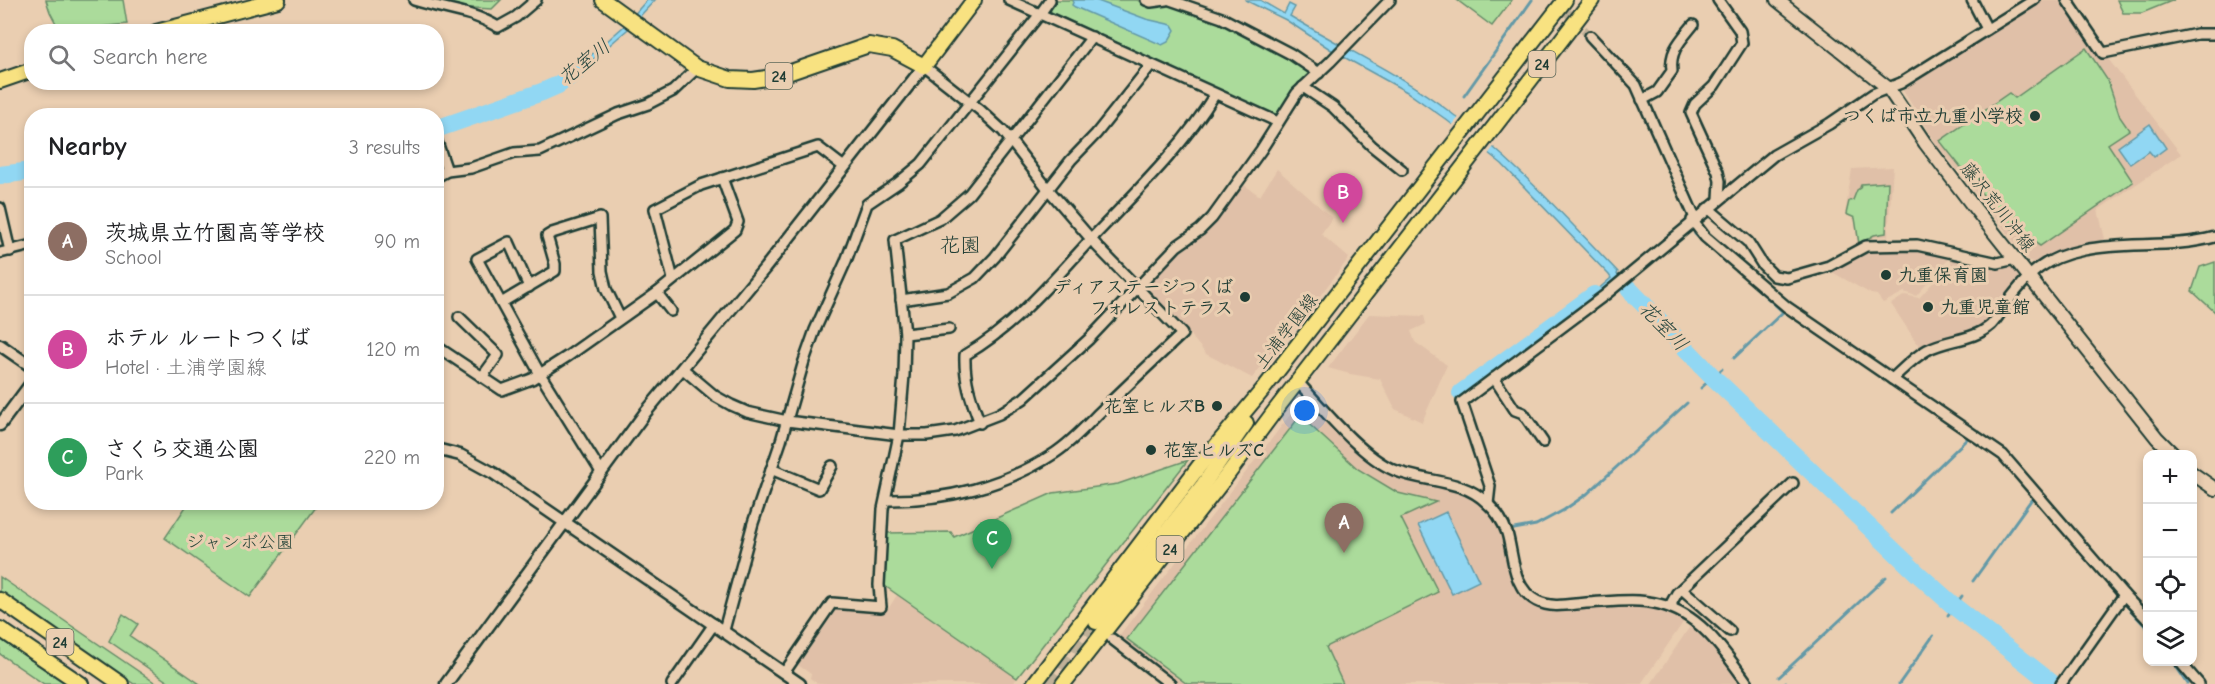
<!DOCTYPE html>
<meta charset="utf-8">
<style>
body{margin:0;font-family:"Comic Neue","Klee One",sans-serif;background:#f2f2f2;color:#202124}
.controls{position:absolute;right:18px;bottom:18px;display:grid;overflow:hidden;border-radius:12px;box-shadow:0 3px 9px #0003}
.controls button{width:54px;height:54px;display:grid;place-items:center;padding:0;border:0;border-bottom:2px solid #e0e0e0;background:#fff;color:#202124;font:30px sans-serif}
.you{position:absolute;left:1305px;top:411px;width:21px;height:21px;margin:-15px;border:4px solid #fff;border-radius:50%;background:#1a73e8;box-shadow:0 0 0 9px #1a73e833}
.badge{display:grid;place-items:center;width:39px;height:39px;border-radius:50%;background:#ea580c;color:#fff;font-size:20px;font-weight:700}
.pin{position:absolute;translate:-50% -50px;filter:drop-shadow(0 2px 3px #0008)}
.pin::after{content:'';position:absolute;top:32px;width:21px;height:18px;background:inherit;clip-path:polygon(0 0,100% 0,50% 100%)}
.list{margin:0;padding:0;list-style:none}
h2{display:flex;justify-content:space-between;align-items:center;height:78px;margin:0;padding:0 24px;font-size:26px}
h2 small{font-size:20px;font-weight:400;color:#757577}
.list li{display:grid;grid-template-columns:39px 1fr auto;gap:18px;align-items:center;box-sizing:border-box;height:108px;padding:0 24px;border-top:2px solid #e0e0e0}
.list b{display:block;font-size:22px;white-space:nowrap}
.list p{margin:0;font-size:20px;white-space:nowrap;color:#757577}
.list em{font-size:20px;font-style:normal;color:#757577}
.icon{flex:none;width:33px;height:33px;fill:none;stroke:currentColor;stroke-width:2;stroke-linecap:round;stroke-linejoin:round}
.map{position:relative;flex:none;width:2215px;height:684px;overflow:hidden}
.search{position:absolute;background:#fff;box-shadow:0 3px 9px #0003;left:24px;top:24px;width:420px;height:66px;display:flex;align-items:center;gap:15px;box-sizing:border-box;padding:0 21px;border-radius:24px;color:#757577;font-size:22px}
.panel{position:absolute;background:#fff;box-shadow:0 3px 9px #0003;left:24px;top:108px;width:420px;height:402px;border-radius:24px}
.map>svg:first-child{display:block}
.built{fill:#e0c0a8}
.green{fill:#abdb9b;stroke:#658c68;stroke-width:1.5}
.water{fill:#91d7f3;stroke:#6399a7;stroke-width:1.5}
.pier{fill:#eaceb1}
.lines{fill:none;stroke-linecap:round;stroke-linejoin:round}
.stream{stroke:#6399a7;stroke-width:3}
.river{stroke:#91d7f3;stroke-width:18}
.minor-tunnel{stroke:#c1b198;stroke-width:9;stroke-dasharray:9 4.5;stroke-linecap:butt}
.primary-tunnel{stroke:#c1b198;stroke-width:14;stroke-dasharray:14 7;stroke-linecap:butt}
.minor-casing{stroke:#1f3d34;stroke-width:14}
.tertiary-casing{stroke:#1f3d34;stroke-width:15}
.secondary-casing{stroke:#1f3d34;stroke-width:16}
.primary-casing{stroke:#1f3d34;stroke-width:18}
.minor{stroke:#eaceb1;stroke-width:9}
.tertiary{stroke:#eaceb1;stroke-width:10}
.secondary{stroke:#eaceb1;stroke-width:12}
.primary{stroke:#f8e281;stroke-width:14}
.poi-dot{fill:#1f3d34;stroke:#eaceb1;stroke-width:2}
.labels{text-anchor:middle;stroke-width:6;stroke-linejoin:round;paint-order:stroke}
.shield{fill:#eaceb1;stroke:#5c685a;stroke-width:1.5}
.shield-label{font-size:16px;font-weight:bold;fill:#1f3d34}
.poi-label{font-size:18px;font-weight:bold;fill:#1f3d34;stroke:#eaceb1;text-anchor:end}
.street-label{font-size:18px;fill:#1f3d34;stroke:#eaceb1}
.park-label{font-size:18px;fill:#264539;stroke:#eaceb1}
.water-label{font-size:20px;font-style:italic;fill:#25453e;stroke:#eaceb1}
.quarter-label{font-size:21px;fill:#1f3d34;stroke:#eaceb1}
</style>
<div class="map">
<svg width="2215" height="684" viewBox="0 0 2215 684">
<rect width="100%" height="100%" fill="#eaceb1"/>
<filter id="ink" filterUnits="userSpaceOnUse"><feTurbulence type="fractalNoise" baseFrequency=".0167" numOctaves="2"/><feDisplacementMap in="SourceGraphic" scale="12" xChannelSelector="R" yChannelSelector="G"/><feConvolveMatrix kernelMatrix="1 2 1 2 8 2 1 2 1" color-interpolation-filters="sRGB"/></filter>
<g filter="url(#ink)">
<!-- built -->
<g class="built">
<path d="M2041 0H2062L2102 56H2106L2181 154 2098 210 2105 239 2059 251 2035 264 2030 262 1936 143 1902 89Z"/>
<path d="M1893 167 1888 236 1875 237 1858 246 1854 218 1845 215 1852 169Z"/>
<path d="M1277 169 1332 218 1321 234 1349 258 1264 368 1261 367 1252 378 1206 354 1182 325 1148 289V286L1179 250 1201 235 1243 184 1260 196Z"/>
<path d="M1918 248 1945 254 1948 260 1916 296 1904 292 1883 303 1877 295 1871 294 1832 272 1840 263 1866 250Z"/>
<path d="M1951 255 1997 267 2013 266 2022 278 1987 321 1966 333 1931 343 1921 349 1891 304 1905 295 1919 298 1951 263Z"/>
<path d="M1369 314 1424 316 1426 324 1411 331 1415 342 1447 365 1422 422 1395 409 1380 379 1350 374 1328 368Z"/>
<path d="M1304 397 1349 443 1379 469 1401 479 1457 490 1484 508 1497 525 1516 586 1529 603 1537 607 1557 610 1636 607 1654 608 1684 621 1641 684H1179L1118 637Z"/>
<path d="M897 595 1017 678 1013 684H818L810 678 811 674 798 665 837 608 887 611Z"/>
<path d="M1691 625 1710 642 1743 684H1651Z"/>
</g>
<!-- green -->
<g class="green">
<path d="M46 0H123L127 24 60 31 50 12Z"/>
<path d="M424 0H501L492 9 456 7Z"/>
<path d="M1056 0H1137L1149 5 1170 3 1214 19 1252 37 1309 71 1310 75 1293 89 1278 114 1273 115 1051 12 1050 8Z"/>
<path d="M1457 0H1512L1492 26Z"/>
<path d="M2117 0H2174L2142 13H2123Z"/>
<path d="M2086 48 2108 81 2120 117 2129 130 2108 144 2133 182 2040 246 2007 225 1940 141 2009 93 2015 98Z"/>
<path d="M1888 182 1886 233 1874 235 1859 244 1855 218 1846 214 1849 201 1853 200 1857 190 1860 188 1861 184Z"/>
<path d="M2215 262V312L2192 291 2200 267Z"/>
<path d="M1300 416 1358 469 1398 493 1436 502 1401 518 1438 592 1326 647 1343 684H1187L1127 639Z"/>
<path d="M1188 460 1017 678 882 584 886 533 951 532 954 537 1053 493 1118 484Z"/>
<path d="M189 502H319V503L250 597 165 538Z"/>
<path d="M0 577 157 684H134L0 592Z"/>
<path d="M123 614 138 624 130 636 200 684H171L109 641Z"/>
<path d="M0 639 66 684H44L0 654Z"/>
</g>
<!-- water -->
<g class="water">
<path d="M647 0H655L627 30 560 88 556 83 566 77 623 27Z"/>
<path d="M1074 0H1095L1146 19 1172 25 1175 30 1168 42 1162 45 1075 7 1072 5Z"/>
<path d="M1245 0H1260L1284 14 1289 4 1295 7 1290 16C1343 48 1401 74 1450 112 1512 158 1564 216 1618 272L1617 274 1648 304 1643 310 1614 281 1597 297 1595 292 1611 278 1609 275 1502 164 1444 118 1407 92 1333 51 1286 20Z"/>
<path d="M2150 124 2166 148 2154 157 2149 151 2130 164 2118 147Z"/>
<path d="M1446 512 1479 581 1452 594 1418 525Z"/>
</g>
<!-- pier -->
<path class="pier" d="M1460 116 1496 144 1487 156 1451 127Z"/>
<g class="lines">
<!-- stream -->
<g class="stream">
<path d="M1464 96 1532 0"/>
<path d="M1693 227 1695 234 1703 241"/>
<path d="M1795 318 1821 336"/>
<path d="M1734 358 1783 312 1740 273"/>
<path d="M1701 388 1722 369"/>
<path d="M1899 389 1977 442"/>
<path d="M1985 448 2004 461"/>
<path d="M1891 513 1968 438"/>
<path d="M1514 529 1536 525 1564 510 1587 494 1687 403"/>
<path d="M2105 580 2117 594"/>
<path d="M1973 581 2034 496"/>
<path d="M2125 604 2148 629"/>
<path d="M1948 616 1962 596"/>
<path d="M2173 662 2188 684"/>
<path d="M1779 677 1886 577"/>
<path d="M1786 683 1787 684"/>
<path d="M1899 684 1933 636"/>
</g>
<!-- river -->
<g class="river">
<path d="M436 129 542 92 558 85 578 70"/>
<path d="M0 175 32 171"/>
<path d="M1629 289 1713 377 1917 573 1955 607 2053 684"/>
<path d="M1461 393 1594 295"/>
</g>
<!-- minor-tunnel -->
<path class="minor-tunnel" d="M1555 0 1590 36"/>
<!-- primary-tunnel -->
<path class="primary-tunnel" d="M1047 684 1096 622"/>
<defs>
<g id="minor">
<path d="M414 0C444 10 470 10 498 27L516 17 536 0"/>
<path d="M1009 0 1040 14 1050 0"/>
<path d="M1146 0 1151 2 1166 0"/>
<path d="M1170 0 1222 18 1291 54 1319 73"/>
<path d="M1718 0 1740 31 1742 43 1714 86 1695 104 1691 113 1718 172 1720 181 1719 199"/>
<path d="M1972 0 1987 29"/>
<path d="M2067 0 2103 53 2197 34H2215"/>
<path d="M1590 36 1636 85 1695 218"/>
<path d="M1303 87 1333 107 1372 146 1402 170"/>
<path d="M1642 100 1657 92 1672 71C1669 51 1681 40 1693 25"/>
<path d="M436 139 447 171"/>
<path d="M436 177 447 171 471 168 514 153 540 151 618 114 648 104 673 91 697 68"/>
<path d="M0 208 10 251"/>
<path d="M1708 208 1748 242 1762 264 1774 276 1787 278 1829 266 1866 246 1917 245 1998 263 2015 259"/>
<path d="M1692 220 1705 237 1787 307 2003 455 2124 595 2148 620"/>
<path d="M0 253 32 245"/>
<path d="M673 279 655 209 701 185 818 147 844 167"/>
<path d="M657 293 671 311"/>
<path d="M901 300 948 293 975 278 995 257 1071 160 1096 134 1151 65"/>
<path d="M501 303 477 259 509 242 529 287"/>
<path d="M459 317 498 355 482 377"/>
<path d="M905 334 949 329"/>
<path d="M436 346 502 390 532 379 568 356 657 293 735 230 738 222 722 178"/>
<path d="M683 369 715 396 731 405 747 412 787 421 899 435H927L955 431 999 414 1023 399 1089 339 1177 246 1200 230 1212 218 1261 150 1297 93 1330 62 1390 0"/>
<path d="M1494 378 1515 410 1523 413 1543 442"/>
<path d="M1892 379C1903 369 1914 357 1927 350 1947 339 1973 341 1991 325 1997 319 2002 310 2007 303 2030 272 2044 258 2084 250 2128 241 2171 249 2215 237"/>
<path d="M1298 382C1323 409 1361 456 1394 470 1425 483 1462 478 1487 503 1496 511 1503 522 1507 533 1514 557 1512 588 1537 601 1552 609 1571 604 1586 603 1610 602 1636 598 1659 604 1701 614 1724 651 1748 684"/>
<path d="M980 423C971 400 964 380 965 355 1017 325 1053 280 1093 237 1136 192 1183 147 1215 94"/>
<path d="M771 469 819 489 832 466"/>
<path d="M601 472 540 374 501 303 555 271V264L547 236 552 233 600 218 602 271 606 289 620 318"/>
<path d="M886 500C945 501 1005 486 1055 453 1072 442 1085 427 1099 413 1127 386 1154 360 1182 334L1097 246 1048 189 1003 131 980 110 924 66"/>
<path d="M1488 504 1490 486 1462 402 1605 295 1774 155 1829 124 1873 94 1901 83 2034 0"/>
<path d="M1682 589 1730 631"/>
<path d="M1672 608V602L1677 593 1793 483"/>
<path d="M724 630 753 523 781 441 804 361 815 330 846 261 867 204 898 183 921 164 1040 14 1278 122"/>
<path d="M1112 639 1170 684"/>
<path d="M2180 662 2199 684"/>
<path d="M784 673 832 603 881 607 879 585 883 509 899 435 904 375 905 334 895 240 940 219 969 194 1092 37"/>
<path d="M672 684 714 624"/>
<path d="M2061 684 2124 595"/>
</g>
<g id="tertiary">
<path d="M0 345 32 367"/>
<path d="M0 425 32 382"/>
<path d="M436 449 460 455 493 473 800 684"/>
<path d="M446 684 645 413 765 268 924 66"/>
</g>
<g id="secondary">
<path d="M1777 0 1888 88 1925 143 1976 210 2157 438 2173 454"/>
<path d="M2192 473 2215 489"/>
</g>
<g id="primary">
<path d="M603 0 697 68 730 79 753 80 779 76 869 45 892 49 924 66 974 0"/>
<path d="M156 32 278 0"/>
<path d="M0 81 32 70"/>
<path d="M0 600 121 684"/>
<path d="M1096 622 1203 485 1246 423"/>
<path d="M0 629 81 684"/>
<path d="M1034 684 1200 465 1265 387 1565 0"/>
<path d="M1063 684 1222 482 1274 412 1592 0"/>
</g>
</defs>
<!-- minor casing -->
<use href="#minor" class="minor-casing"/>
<!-- tertiary casing -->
<use href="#tertiary" class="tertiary-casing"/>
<!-- secondary casing -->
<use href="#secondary" class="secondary-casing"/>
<!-- primary casing -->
<use href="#primary" class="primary-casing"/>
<!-- minor -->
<use href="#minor" class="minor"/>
<!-- tertiary -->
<use href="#tertiary" class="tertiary"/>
<!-- secondary -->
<use href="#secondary" class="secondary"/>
<!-- primary -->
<use href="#primary" class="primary"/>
</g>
</g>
<!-- markers -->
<g class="poi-dot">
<circle cx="2035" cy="116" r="6"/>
<circle cx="1886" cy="275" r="6"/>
<circle cx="1245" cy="297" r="6"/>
<circle cx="1928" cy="307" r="6"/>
<circle cx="1217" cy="406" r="6"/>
<circle cx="1151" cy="450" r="6"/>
</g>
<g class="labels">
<!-- shield labels -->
<g class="shield">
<rect x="1528.5" y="51" width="27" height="26" rx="4.5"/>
<rect x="765.5" y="63" width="27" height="26" rx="4.5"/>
<rect x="1156.5" y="536" width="27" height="26" rx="4.5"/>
<rect x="46.5" y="629" width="27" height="26" rx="4.5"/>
</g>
<g class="shield-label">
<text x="1542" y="70">24</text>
<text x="779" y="82">24</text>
<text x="1170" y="555">24</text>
<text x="60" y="648">24</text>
</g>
<!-- poi labels -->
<g class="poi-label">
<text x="2023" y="122">つくば市立九重小学校</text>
<text x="1898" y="281" text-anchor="start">九重保育園</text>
<text x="1233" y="293">ディアステージつくば<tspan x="1233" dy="21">フォレストテラス</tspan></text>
<text x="1940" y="313" text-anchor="start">九重児童館</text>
<text x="1205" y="412">花室ヒルズB</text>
<text x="1163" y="456" text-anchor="start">花室ヒルズC</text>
</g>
<!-- street labels -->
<g class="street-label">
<text transform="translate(1998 207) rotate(52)" y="6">藤沢荒川沖線</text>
<text transform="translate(1286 331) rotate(-52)" y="6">土浦学園線</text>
</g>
<!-- park labels -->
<g class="park-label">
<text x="240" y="548">ジャンボ公園</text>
</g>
<!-- water labels -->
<g class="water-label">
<text transform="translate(584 62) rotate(-39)" y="7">花室川</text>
<text transform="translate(1664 326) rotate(46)" y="7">花室川</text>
</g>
<!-- quarter labels -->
<g class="quarter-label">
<text x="960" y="252">花園</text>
</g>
</g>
</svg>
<div class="controls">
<button>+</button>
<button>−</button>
<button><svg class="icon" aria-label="locate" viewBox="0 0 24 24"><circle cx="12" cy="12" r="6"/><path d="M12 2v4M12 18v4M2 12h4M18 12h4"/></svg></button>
<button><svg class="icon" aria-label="layers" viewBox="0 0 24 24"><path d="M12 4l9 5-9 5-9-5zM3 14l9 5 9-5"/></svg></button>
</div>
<div class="you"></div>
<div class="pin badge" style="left:1344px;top:553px;background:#8d6e63">A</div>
<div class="pin badge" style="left:1343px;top:223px;background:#d1479c">B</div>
<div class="pin badge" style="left:992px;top:569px;background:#2e9e5b">C</div>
<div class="search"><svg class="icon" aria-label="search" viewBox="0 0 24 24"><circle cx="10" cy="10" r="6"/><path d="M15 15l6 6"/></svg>Search here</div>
<section class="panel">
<h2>Nearby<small>3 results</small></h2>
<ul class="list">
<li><span class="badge" style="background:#8d6e63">A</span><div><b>茨城県立竹園高等学校</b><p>School</p></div><em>90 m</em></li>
<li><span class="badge" style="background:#d1479c">B</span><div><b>ホテル ルートつくば</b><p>Hotel · 土浦学園線</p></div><em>120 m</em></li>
<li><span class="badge" style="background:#2e9e5b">C</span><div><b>さくら交通公園</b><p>Park</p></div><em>220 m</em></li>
</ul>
</section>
</div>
